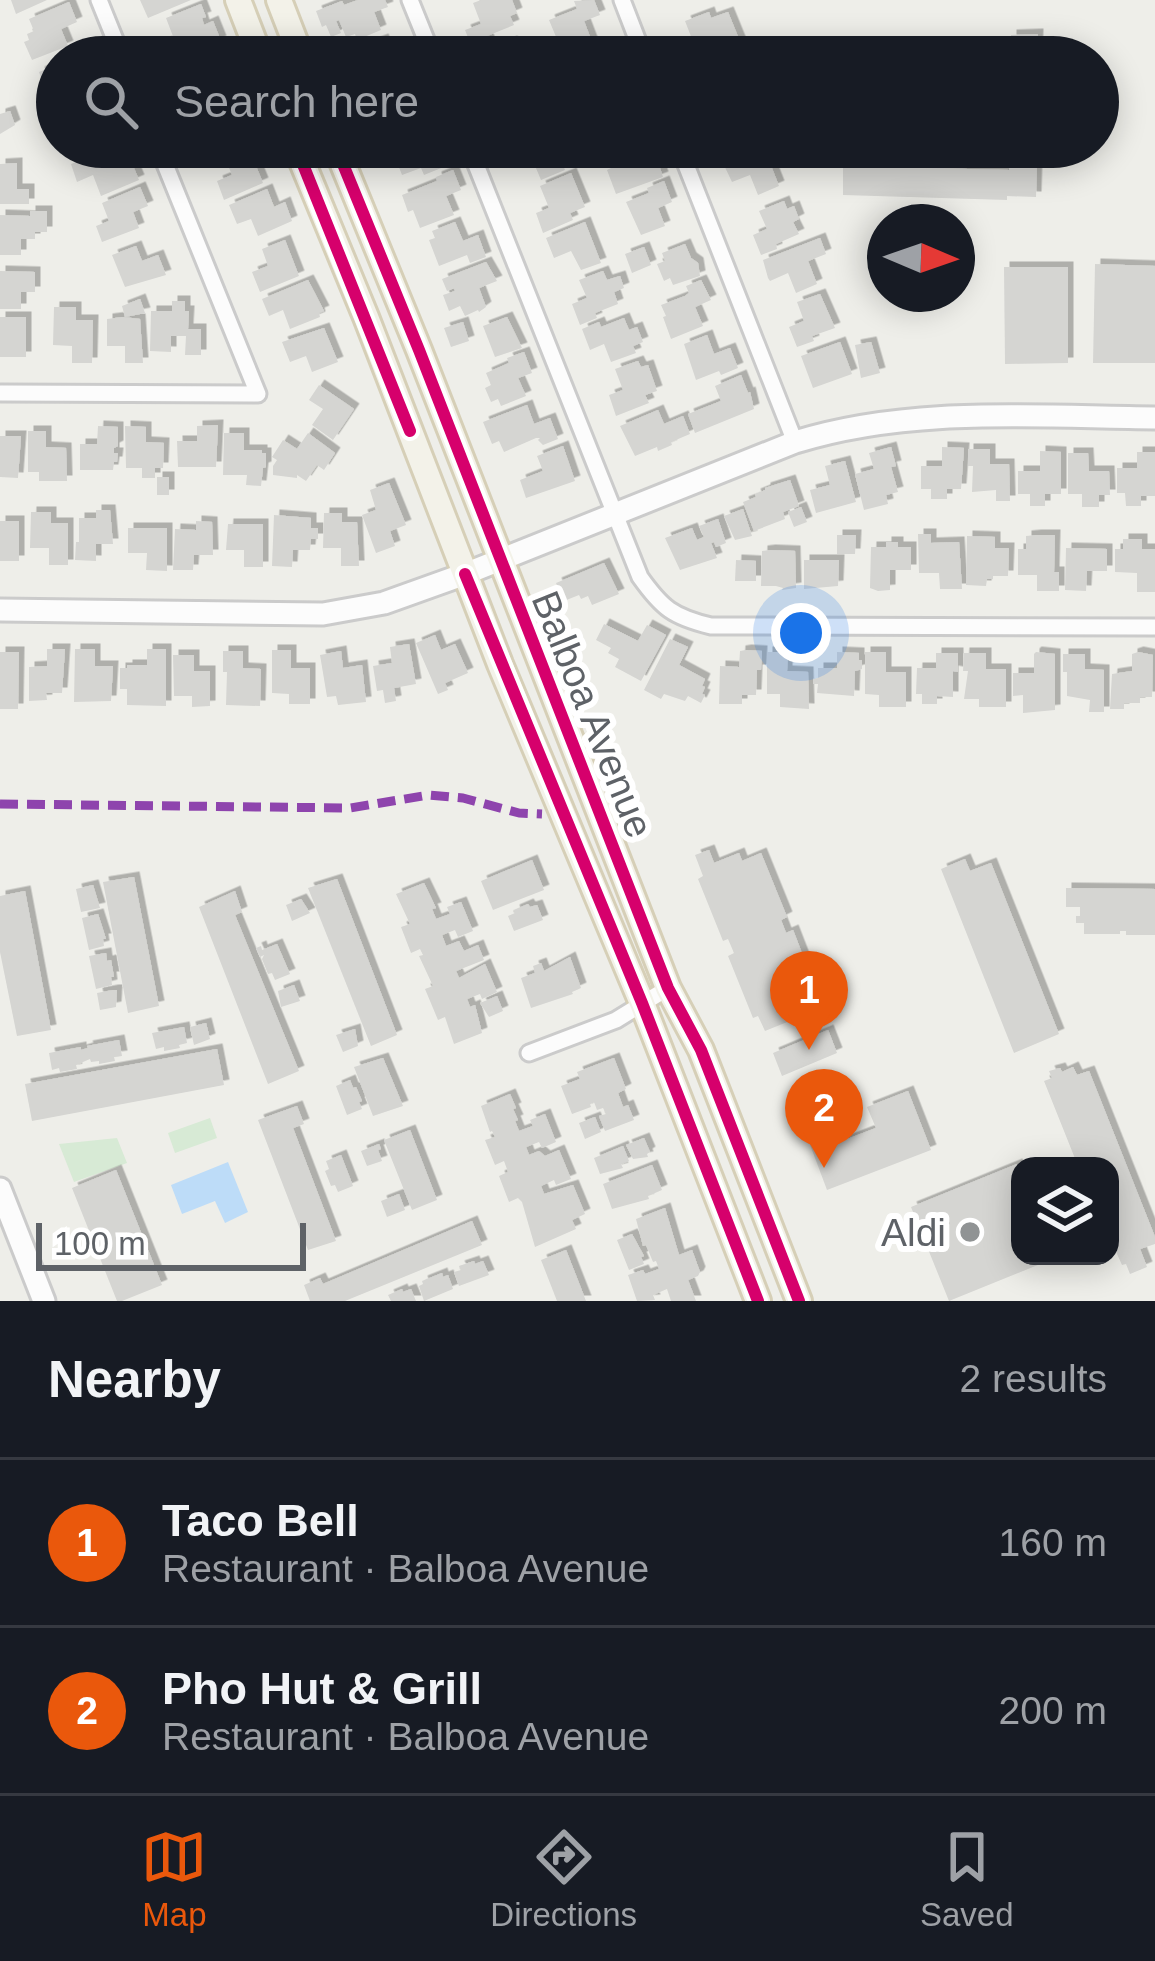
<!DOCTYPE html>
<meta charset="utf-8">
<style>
body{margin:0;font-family:Arial,sans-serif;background:#20242c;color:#f1f3f6}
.controls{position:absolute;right:36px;bottom:36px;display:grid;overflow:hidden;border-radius:24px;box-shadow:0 6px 30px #0003}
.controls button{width:108px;height:108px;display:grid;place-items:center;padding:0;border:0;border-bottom:3px solid #363941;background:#171b24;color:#f1f3f6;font:60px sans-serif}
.compass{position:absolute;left:867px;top:204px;width:108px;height:108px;border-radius:50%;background:#171b24;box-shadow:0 6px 30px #0003;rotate:92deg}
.scale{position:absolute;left:36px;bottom:30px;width:270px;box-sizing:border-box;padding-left:12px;border:6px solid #5e6267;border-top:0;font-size:33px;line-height:42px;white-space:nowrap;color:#5e6267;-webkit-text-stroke:9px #fff;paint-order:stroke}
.you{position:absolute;left:801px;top:633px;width:42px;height:42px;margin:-30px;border:9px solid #fff;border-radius:50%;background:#1a73e8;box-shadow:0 0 0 18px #1a73e833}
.badge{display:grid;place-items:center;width:78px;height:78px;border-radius:50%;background:#ea580c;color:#fff;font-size:39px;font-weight:700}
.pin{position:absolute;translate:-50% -99px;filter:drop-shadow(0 3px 6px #0008)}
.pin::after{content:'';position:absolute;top:63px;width:42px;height:36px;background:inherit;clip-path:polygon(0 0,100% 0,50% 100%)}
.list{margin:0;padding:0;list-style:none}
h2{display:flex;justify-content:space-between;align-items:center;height:156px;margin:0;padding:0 48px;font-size:51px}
h2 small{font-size:39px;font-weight:400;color:#9ea1a6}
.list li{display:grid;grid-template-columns:78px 1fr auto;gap:36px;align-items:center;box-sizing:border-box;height:168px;padding:0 48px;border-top:3px solid #363941}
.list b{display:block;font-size:45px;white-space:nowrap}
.list p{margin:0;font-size:39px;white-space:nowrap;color:#9ea1a6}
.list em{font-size:39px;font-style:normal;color:#9ea1a6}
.icon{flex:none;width:66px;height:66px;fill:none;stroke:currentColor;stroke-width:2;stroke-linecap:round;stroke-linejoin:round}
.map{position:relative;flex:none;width:1155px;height:1301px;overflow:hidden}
.search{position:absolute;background:#171b24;box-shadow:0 6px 30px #0003;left:36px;right:36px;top:36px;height:132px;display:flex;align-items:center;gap:30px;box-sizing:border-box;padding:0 42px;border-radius:66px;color:#9ea1a6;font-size:45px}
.sheet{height:492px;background:#171b24}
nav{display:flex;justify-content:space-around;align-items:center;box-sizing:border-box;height:168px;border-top:3px solid #363941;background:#171b24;font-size:33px;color:#9ea1a6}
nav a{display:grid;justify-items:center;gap:6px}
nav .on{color:#ea580c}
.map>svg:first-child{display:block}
.green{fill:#d7ead5}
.water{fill:#bddcf8}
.building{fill:#d5d5d2;filter:url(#shadow)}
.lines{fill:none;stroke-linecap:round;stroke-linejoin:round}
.street-casing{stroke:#cbcbcb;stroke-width:21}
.secondary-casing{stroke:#cbcbcb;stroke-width:27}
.primary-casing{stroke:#d6cfb7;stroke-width:30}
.street{stroke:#fcfcfc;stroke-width:15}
.secondary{stroke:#fcfcfc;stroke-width:21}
.primary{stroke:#f3f2e9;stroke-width:24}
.quiet{stroke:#8e44ad;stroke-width:9;stroke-dasharray:18 9;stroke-linecap:butt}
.cycleway-casing{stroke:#fff;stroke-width:20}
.cycleway{stroke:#d6006c;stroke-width:12}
.poi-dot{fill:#909394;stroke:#fff;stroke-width:4.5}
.labels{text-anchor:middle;stroke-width:12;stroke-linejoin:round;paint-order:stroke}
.street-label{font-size:39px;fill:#5e6267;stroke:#fff}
.poi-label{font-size:39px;fill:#5e6267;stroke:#fff;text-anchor:end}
</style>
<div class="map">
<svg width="1155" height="1301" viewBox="0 0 1155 1301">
<defs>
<filter id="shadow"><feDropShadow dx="5.5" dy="-5.5" stdDeviation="0" flood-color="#0004"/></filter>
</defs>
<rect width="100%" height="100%" fill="#eeeee9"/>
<!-- green -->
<g class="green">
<path d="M210 1118 217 1138 175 1153 168 1133Z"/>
<path d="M117 1138 127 1163 74 1182 59 1144Z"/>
</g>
<!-- water -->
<path class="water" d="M228 1162 248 1212 225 1223 215 1201 182 1214 171 1185Z"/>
<!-- building -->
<g class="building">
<path d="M11 0H47L16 14Z"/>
<path d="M140 0H191L148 18Z"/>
<path d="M358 0H385L388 7 374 12 381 30 357 40 355 34 346 37 339 20 336 21 341 33 331 37 326 25 322 27 316 11 342 1 344 5Z"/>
<path d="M481 0H512L517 13 510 16 514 25 487 36 490 44 473 50 465 30 481 24 473 3Z"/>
<path d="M594 0 600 15 584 21 592 42 569 51 566 41 559 44 549 20 577 9 574 1Z"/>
<path d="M69 2 77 22 61 29 68 46 32 60 24 42 29 40 27 34 34 31 29 19Z"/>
<path d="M201 4 206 17 202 18 204 25 213 21 221 41 214 44 216 48 197 55 196 51 186 57H164L159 44 174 39 166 18Z"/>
<path d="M709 12 711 18 728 12 741 44 723 51 722 46 702 54 703 57H682L677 45 692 39 685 21Z"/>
<path d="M1038 34 1037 57H1011V35Z"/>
<path d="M383 39 390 57H350L348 52Z"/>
<path d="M512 41 519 57H472Z"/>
<path d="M57 65V85L45 89 39 72Z"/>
<path d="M10 111 15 125 0 134V114Z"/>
<path d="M399 147H425L427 150 444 147 451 164 424 175 421 168 402 175 397 162 404 159Z"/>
<path d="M513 147H556L565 170 541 180 533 161 520 166Z"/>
<path d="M624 147H630L637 164 655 157 657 159 663 177 616 194 607 170 613 167 608 153Z"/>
<path d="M764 148 779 186 758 195 750 175 732 182 723 163Z"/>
<path d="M109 149 117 167 131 161 139 180 101 196 93 175 77 182 71 164Z"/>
<path d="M249 149 263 183 224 200 217 181 232 175 225 158Z"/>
<path d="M17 163V189H29V204H0V164Z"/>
<path d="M1037 163 1036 197 1007 196V200L843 195V166L1009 170 1010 164Z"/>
<path d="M453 170 461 190 446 196 454 215 420 228 413 210 408 212 402 195 437 181 436 177Z"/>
<path d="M571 173 585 207 570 213 573 220 543 233 536 213 549 208 540 186Z"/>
<path d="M664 181 672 202 658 208 665 226 641 235 626 202 649 193 647 188Z"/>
<path d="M140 187 148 206 133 212 139 228 102 242 96 226 109 221 102 203Z"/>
<path d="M267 189 274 207 285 202 292 221 258 236 251 219 237 224 229 205Z"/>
<path d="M784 201 787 209 794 206 799 219 793 222 799 234 776 244 777 249 761 255 753 235 767 229 759 211Z"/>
<path d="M30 211H47V232H35V239H21V255H0V215L30 216Z"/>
<path d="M455 222 463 241 478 235 486 257 470 263 467 255 439 266 429 240 435 238 432 231Z"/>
<path d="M585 222 601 263 581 270 571 251 554 258 546 238Z"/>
<path d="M820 238 826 254 808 261 817 284 796 293 788 273 770 281 768 278 763 260Z"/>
<path d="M285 240 299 276 260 292 252 272 268 266 262 249Z"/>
<path d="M685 244 691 258 698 263 700 276 673 285 670 278 664 281 657 264 665 261 662 253Z"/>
<path d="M136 246 142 261 158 255 166 275 125 287 112 255Z"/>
<path d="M644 247 651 265 632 273 625 254Z"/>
<path d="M486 262 497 281 479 288 486 307 479 312 478 310 465 316 460 306 449 311 443 295 455 291 454 288 447 291 442 279Z"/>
<path d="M1095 264 1155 266V363H1093Z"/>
<path d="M1004 267H1068V363L1005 364Z"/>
<path d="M0 271 35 272V292H21V309H0Z"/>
<path d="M603 271 607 280 620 276 624 288 614 292 618 304 595 313 597 318 580 325 572 304 587 298 579 280Z"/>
<path d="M308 280 324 311 319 313 320 317 290 329 283 310 269 316 262 299Z"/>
<path d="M701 280 711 300 695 307 703 326 671 339 663 317 666 316 661 305 685 296 689 293 686 286Z"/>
<path d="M820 294 835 328 812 336 814 341 797 347 789 327 804 321 797 302Z"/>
<path d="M140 299 145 313 125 317 122 306Z"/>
<path d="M172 301H185V311H189L188 329H201V355H185L186 336H171V352L150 351 151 311H172Z"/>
<path d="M54 307H76V320H93L92 363H72V346L53 345Z"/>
<rect x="0" y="317" width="26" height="40"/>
<path d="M123 317 140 319 143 363H125V346H107V319Z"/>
<path d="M507 317 522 348 495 357 483 326Z"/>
<path d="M624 318 629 330 637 327 643 342 633 346 636 353 611 362 604 344 590 350 582 329 599 322 601 327Z"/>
<path d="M463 322 469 341 451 347 444 328Z"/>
<path d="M324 328 338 362 312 372 306 356 290 362 282 342Z"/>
<path d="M707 335 714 354 730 348 738 368 721 375 719 371 696 380 684 344Z"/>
<path d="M840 342 852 374 813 388 801 356Z"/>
<path d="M871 342 880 373 861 378 855 345Z"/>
<path d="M524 352 532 373 518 378 526 396 501 406 498 399 491 402 485 388 491 385 486 373 509 363 507 358Z"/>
<path d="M638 361 641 367 648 365 657 391 645 395 649 403 616 416 609 395 623 390 615 369Z"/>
<path d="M741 375 748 393 750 392 754 409 695 433 688 414 721 401 715 386Z"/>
<path d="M319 385 354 409 333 440 312 425 323 409 309 400Z"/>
<path d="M527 405 534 424 550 418 558 439 543 445 538 440 540 438H536L504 452 499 441 492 444 483 422Z"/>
<path d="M658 410 664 424 683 416 690 434 671 442 672 445 658 451 657 447 635 456 620 426Z"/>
<path d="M218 425 216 467H178L177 441H197V426Z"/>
<path d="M98 426 118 427V446L114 448V453H118L117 462H114L113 470H80V444H97Z"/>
<path d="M125 426 146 427V442L164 443 163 468H155V478H142V468H126Z"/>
<path d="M28 431H46V447L66 448 67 481H39V472H28Z"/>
<path d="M224 433H244V450H262V453H266V467L263 468 261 486 246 485 247 475H223Z"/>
<path d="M308 433 335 453 324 470 317 465 306 481 297 475V478L273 475V466L277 460 272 457 283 440 297 449Z"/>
<path d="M0 436H21L18 478 0 477Z"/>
<path d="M563 446 575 481 526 498 520 480 543 471 537 456Z"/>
<path d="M891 447 896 466 891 467 898 492 886 495 888 504 864 510 855 474 874 469 869 453Z"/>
<path d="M942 447 964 448 961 489H947V499H931V489H921V466H942Z"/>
<path d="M968 449H990V464H1009L1010 501H996V490L972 492 973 466H968Z"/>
<path d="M1040 451 1061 452V494H1045V506H1030V494H1018V471H1040Z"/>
<path d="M1137 452H1155V496H1141V506H1126L1125 493H1117V468H1137Z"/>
<path d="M1068 453H1088L1089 471H1109L1110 495H1099V507H1082V494H1068Z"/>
<path d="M845 461 856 502 816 513 810 490 830 485 825 466Z"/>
<rect x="157" y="477" width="12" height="18"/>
<path d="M790 480 799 506 783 512 785 519 754 531 743 502 756 497 755 494 765 490V488Z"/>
<path d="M389 483 406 525 390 531 395 546 376 553 362 515 376 510 370 490Z"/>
<path d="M801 507 807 522 794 527 788 512Z"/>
<path d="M743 509 752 536 735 540 724 516Z"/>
<path d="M96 510H110L113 544H96V561L75 560 76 542H79V518H96Z"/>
<path d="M31 512H51V523H68V565H49V548H30Z"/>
<path d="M324 513H342V522H357L359 566H341V548H323Z"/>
<path d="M274 515 311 518V528H318V539H311L310 550H293L292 567 272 566Z"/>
<path d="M718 519 726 543 716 547 714 542 711 543 717 558 680 570 665 538 692 528 697 540 704 537 699 526Z"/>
<rect x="0" y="521" width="19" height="40"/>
<path d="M196 521 212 522 213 555H194L193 570H173L175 529 196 530Z"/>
<path d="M228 524H263V567H244V550H226Z"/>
<path d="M128 528H167V571L146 570 147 553H128Z"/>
<path d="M918 534H931V543L959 542 962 589H940L939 573H919Z"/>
<path d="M837 535H856L855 554H837Z"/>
<path d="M1036 535H1055L1054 572H1059V591H1037V575H1018V549H1026V536Z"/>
<path d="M967 536 995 537V548H1009L1008 576H993V579H987L986 586 966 585Z"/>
<path d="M1123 539H1142V549H1155V592H1137V573L1115 572V549H1123Z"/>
<path d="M886 542H898V547H911V570H890V590L878 591 870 588 871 547H886Z"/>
<path d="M1066 548 1107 549V571H1087L1086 591 1065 590Z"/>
<path d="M770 550 795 551 796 588 782 590 783 588 776 586H761L762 551Z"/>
<path d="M736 560 756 561V581H735Z"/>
<path d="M804 560H839L838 586 804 589Z"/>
<path d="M604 563 619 594 592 605 588 596 581 599 579 595 564 601 556 583Z"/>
<path d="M604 624 638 641 647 625 666 635 641 681 615 667 619 659 608 653 611 648 596 640Z"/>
<path d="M435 635 441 650 455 644 468 673 445 683 448 690 438 694 416 643Z"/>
<path d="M670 639 688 647 679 665 705 679 702 686 705 687 702 694 705 695 701 703 688 696 685 701 664 694 661 699 644 690Z"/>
<path d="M409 644 416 684 394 688 396 701 385 703 383 690 377 691 373 666 392 663 390 647Z"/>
<path d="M47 649H65L62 693H46L47 700 29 701V667L47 666Z"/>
<path d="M75 649H95V666H113L111 701 74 702Z"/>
<path d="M147 649H166V706L127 705V689H120V668H127V665H147Z"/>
<path d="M272 650H291V668H310V704H289V694L272 693Z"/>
<path d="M746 650 762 651 761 670H757L756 695H742V704H719L720 666 739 667 740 651Z"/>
<path d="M223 651H243V668L261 669 260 706 226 705 227 672H223Z"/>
<path d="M341 651 343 668 362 665 366 702 338 705 336 696 327 697 320 655Z"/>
<path d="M0 652H19L18 709H0Z"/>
<path d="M767 652H788L787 671 808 672 809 709 780 707V694H767Z"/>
<path d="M837 652 859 653V660H862V669L855 671 854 696 817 693 818 684H813V679L818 678V668H837Z"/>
<path d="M865 652H886V672H906V707H879V695L865 694Z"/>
<path d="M1036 652 1055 654V710L1023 713V695L1013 696V673H1034V654Z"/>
<path d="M1138 652 1153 655 1152 697H1140V703H1124V709H1110L1112 674 1132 671V654Z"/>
<path d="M936 653H958V672L953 671V697L937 696V704H922V694H916L917 668H936Z"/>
<path d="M964 653H986V669H1006V707H979V699H964L968 671H963Z"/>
<path d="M1063 654H1085V669L1104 670V712H1089L1090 700 1067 696V672H1063Z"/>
<path d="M173 655H194V671H210V706L192 707V696H174Z"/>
<path d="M709 850 714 863 739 853 742 861 761 853 787 917 781 920 786 933 793 930 817 992 811 995 817 1010 765 1031 758 1016 753 1018 728 956 734 953 728 939 723 941 698 879 703 876 695 855Z"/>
<path d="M965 859 970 871 991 863 1059 1034 1014 1053 941 869Z"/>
<path d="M532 860 544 890 493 910 481 881Z"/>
<path d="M134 877 159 1006 128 1013 103 882Z"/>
<path d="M337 879 397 1035 371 1046 308 888Z"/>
<path d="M424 883 436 908 432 909 436 919 450 914 447 907 461 902 473 931 458 937 455 930 442 935 446 946 459 941 464 951 478 945 484 960 456 971 459 978 485 964 497 992 482 999 480 994 467 999 470 1007 475 1005 482 1033 454 1044 445 1017 438 1020 425 989 433 986 419 956 423 955 420 949 411 953 401 927 410 924 396 894Z"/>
<path d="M93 885 100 908 81 912 76 889Z"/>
<path d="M1066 888 1155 889V935H1126V931H1120V934H1084V923H1076V916H1080V907H1066Z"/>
<path d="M25 891 51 1030 17 1036 0 952V896Z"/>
<path d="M235 891 242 912 235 915 299 1071 268 1084 199 907Z"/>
<path d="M301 899 310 913 292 921 286 905Z"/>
<path d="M528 904 530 907 537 905 543 920 514 931 508 916 515 913 514 910Z"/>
<path d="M98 914 106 939H103L104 946 89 950 82 918Z"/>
<path d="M277 944 290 974 275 980 272 973 268 974 262 959 264 955 260 957 256 948 261 946 262 950Z"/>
<path d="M106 953 107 961 111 960 114 977H111L112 985 96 989 89 956Z"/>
<path d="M570 957 581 988 572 992 573 994 531 1008 521 978 535 973 533 966 541 963 544 971Z"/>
<path d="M294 985 300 1001 281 1007 278 991Z"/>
<path d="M113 990H117L116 1007 100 1010 97 993Z"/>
<path d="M497 996 503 1011 489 1017 480 1003Z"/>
<path d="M206 1023 210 1039 194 1045 190 1027Z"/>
<path d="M184 1027 187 1043 179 1045 180 1048 164 1051V1047L156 1049 152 1033Z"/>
<path d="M355 1029 358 1046 343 1052 336 1035Z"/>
<path d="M828 1030 837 1053 782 1076 773 1053Z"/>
<path d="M119 1040 122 1056 114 1057 115 1061 99 1064V1061L91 1062 90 1059 76 1065 77 1069 60 1072 59 1068 52 1070 49 1053 81 1047V1050L88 1048 87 1046Z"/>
<path d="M217 1049 224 1085 32 1121 25 1084Z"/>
<path d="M383 1058 403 1106 373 1116 354 1067Z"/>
<path d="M614 1058 626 1089 618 1093 623 1107 628 1105 634 1120 605 1131 599 1116 606 1114 603 1108 597 1110 594 1102 590 1104 591 1107 572 1114 561 1086 580 1079 577 1072Z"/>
<path d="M1073 1067 1077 1075 1089 1071 1155 1237V1244L1140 1249 1147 1267 1130 1274 1126 1264 1122 1265 1113 1245 1110 1246V1166H1078L1044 1081 1052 1078 1049 1071 1060 1068 1062 1072Z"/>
<path d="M350 1080 353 1088 356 1087 362 1101 359 1102 362 1109 347 1115 336 1086Z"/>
<path d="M908 1091 931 1150 827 1190 809 1142 814 1129 834 1121 842 1141 876 1128 867 1107Z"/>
<path d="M510 1094 516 1108 513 1109 518 1120 515 1121 519 1131 533 1126 530 1120 545 1114 556 1142 542 1148 539 1142 526 1147 529 1155 539 1151 545 1156 559 1150 571 1179 556 1185 554 1180 541 1186 544 1194 573 1185 585 1214 572 1220 576 1229 535 1247 522 1202 518 1198 509 1202 499 1176 508 1172 504 1161 495 1165 485 1140 495 1137 492 1131 490 1132 481 1106Z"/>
<path d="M297 1106 304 1124 293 1128 336 1241 308 1250 258 1120Z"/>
<path d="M595 1117 601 1132 585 1139 579 1123Z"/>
<path d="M410 1130 437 1200 412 1210 384 1140Z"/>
<path d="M644 1138 650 1152 647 1154 648 1157 633 1159 626 1145Z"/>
<path d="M379 1144 381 1149 378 1150 382 1161 367 1166 361 1151Z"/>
<path d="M623 1146 629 1161 621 1164 623 1168 600 1174 594 1158Z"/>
<path d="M341 1155 353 1186 338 1192 335 1185 331 1186 325 1171 329 1169 326 1161Z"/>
<path d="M1017 1164 1020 1173V1256H1060L949 1301 911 1207Z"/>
<path d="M652 1165 662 1190 648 1196 649 1199 612 1209 603 1184Z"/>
<path d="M116 1170 162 1285 122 1301H117L72 1188Z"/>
<path d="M399 1194 405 1210 387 1217 381 1201Z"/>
<path d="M665 1208 679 1255 692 1250 700 1272 698 1276 688 1280 696 1301H671L667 1289 653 1295 655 1300 637 1301 628 1275 643 1270 645 1274 659 1269 656 1261 653 1262 646 1245 643 1246 636 1219Z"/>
<path d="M472 1221 482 1245 345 1301H310L304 1285 320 1278 323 1284Z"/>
<path d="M632 1234 644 1256 641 1257 644 1264 629 1270 617 1240Z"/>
<path d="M566 1250 586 1301H557L541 1260Z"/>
<path d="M474 1261 475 1264 483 1261 489 1275 459 1286 454 1272 461 1270 459 1266Z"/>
<path d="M442 1273 443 1277 448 1275 453 1289 424 1301 419 1286 423 1284 422 1281Z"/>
<path d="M402 1289 403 1292 411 1289 416 1301H391L388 1295Z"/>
</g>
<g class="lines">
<defs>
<g id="street">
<path d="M99 0 122 57"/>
<path d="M410 0 433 57"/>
<path d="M622 0 644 57"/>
<path d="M469 147 640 577C662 608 673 617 711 626L1155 627"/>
<path d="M679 147 795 442"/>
<path d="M0 393 258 394 158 147"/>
<path d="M529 1053 616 1020 668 988"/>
</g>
<g id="secondary">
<path d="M0 610 323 614 384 603 465 574 795 442C911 406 1035 417 1155 418"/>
<path d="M0 1189 44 1301"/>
</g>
<g id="primary">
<path d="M238 0 260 57"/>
<path d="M279 0 301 57"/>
<path d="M296 147 366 317 500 664 642 1003 758 1301"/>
<path d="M336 147 419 350 668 988 701 1050 799 1301"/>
</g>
</defs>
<!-- street casing -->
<use href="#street" class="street-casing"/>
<!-- secondary casing -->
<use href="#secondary" class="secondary-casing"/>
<!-- primary casing -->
<use href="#primary" class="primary-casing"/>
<!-- street -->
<use href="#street" class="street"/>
<!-- secondary -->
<use href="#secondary" class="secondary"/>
<!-- primary -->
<use href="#primary" class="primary"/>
<!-- quiet -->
<path class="quiet" d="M0 804 350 808 429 795 463 798 519 813 542 814"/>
<defs>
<g id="cycleway">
<path d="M296 147 410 431"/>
<path d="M336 147 419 350 668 988 701 1050 799 1301"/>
<path d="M465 574 642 1003 758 1301"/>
</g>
</defs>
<!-- cycleway casing -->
<use href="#cycleway" class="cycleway-casing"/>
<!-- cycleway -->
<use href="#cycleway" class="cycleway"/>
</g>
<!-- markers -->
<circle class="poi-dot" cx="970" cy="1232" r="12"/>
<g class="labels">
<!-- street labels -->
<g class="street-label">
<text transform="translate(593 714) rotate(68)" y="14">Balboa Avenue</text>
</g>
<!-- poi labels -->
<g class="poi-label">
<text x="946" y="1246">Aldi</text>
</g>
</g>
</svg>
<div class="controls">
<button><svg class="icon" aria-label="layers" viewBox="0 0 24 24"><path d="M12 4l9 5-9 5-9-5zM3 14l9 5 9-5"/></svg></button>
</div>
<svg class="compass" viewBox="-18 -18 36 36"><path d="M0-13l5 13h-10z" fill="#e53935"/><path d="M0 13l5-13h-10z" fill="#9ea1a6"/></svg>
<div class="scale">100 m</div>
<div class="you"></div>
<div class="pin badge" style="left:809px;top:1050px">1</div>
<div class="pin badge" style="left:824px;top:1168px">2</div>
<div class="search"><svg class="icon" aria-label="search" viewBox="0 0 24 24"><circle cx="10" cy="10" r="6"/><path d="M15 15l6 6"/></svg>Search here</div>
</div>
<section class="sheet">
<h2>Nearby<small>2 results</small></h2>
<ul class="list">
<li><span class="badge">1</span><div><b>Taco Bell</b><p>Restaurant · Balboa Avenue</p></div><em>160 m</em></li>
<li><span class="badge">2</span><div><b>Pho Hut &amp; Grill</b><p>Restaurant · Balboa Avenue</p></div><em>200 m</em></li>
</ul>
</section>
<nav>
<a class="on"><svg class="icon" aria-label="map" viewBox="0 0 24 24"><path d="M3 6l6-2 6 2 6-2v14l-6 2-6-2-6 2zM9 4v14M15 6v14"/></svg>Map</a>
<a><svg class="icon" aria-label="directions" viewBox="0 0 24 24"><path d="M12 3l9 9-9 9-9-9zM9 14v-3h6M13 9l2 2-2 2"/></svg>Directions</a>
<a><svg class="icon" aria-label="saved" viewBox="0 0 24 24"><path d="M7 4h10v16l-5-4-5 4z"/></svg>Saved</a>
</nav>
